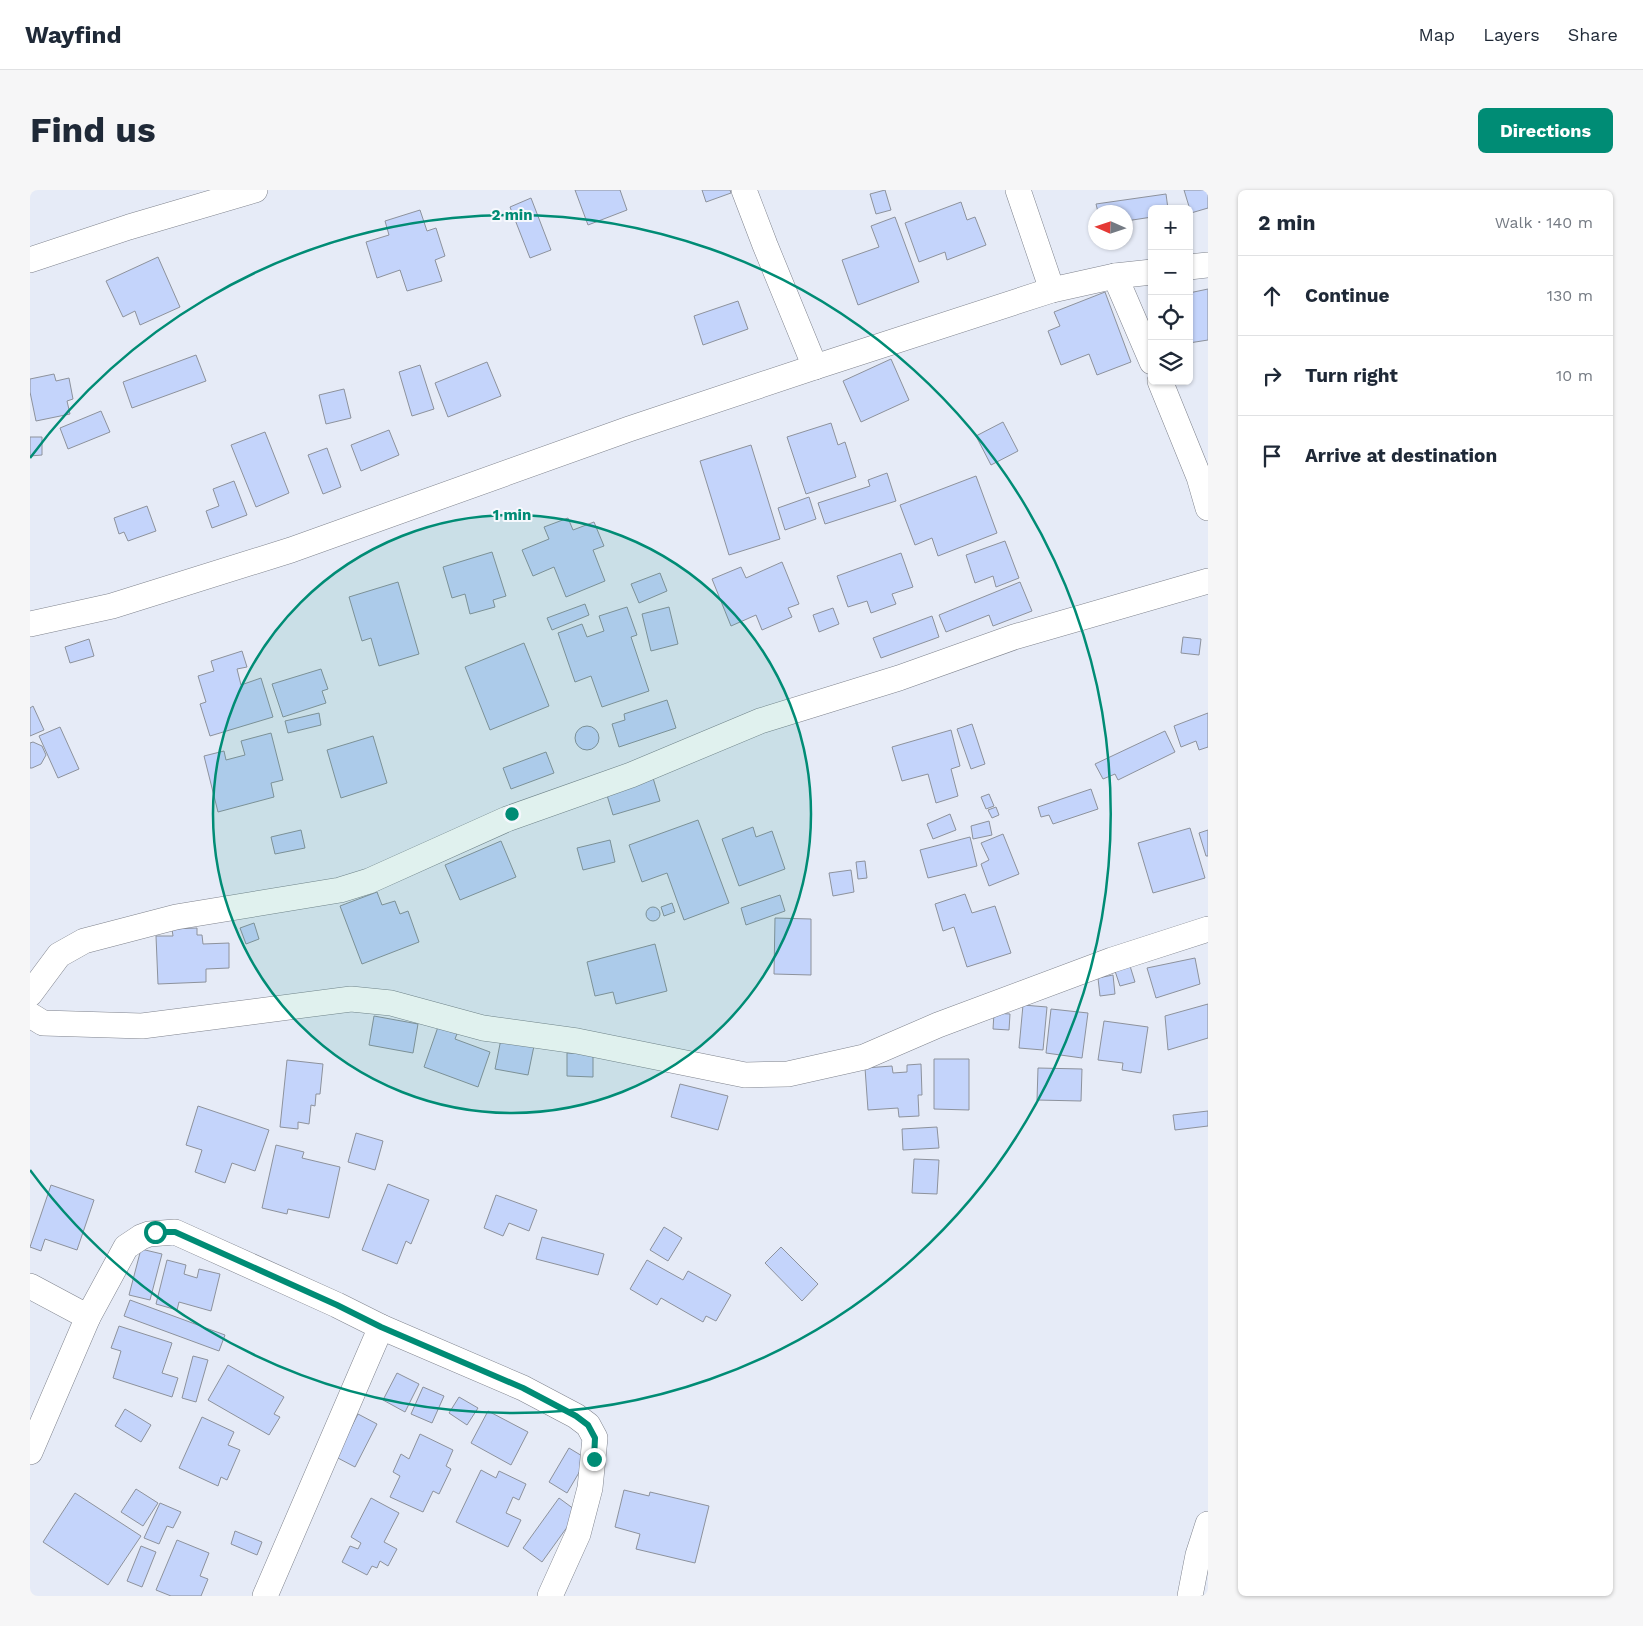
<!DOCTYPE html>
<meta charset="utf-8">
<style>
body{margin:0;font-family:"Work Sans",sans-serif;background:#f6f6f7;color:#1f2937}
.controls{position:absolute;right:15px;top:15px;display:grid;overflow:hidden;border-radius:8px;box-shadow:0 1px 4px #0004}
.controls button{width:45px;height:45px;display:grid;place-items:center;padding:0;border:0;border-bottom:1px solid #e0e1e3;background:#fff;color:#1f2937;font:25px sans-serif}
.compass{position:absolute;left:1058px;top:15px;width:45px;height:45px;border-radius:50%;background:#fff;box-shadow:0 1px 4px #0004;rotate:273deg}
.stop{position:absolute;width:15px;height:15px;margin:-11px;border:4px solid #008c75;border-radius:50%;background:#fff}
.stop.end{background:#008c75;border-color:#fff;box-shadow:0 1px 5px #0008}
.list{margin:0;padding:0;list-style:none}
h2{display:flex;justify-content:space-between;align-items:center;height:65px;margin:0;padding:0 20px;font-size:21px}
h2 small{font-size:16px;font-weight:400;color:#747a83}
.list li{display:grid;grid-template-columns:32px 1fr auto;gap:15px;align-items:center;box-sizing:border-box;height:80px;padding:0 20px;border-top:1px solid #e0e1e3}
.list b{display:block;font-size:19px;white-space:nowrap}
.list em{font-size:16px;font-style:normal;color:#747a83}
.icon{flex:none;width:28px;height:28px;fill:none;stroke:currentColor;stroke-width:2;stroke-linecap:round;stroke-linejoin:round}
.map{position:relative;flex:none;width:1178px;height:1406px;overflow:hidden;border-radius:8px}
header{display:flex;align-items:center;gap:30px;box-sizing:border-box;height:70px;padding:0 25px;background:#fff;border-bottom:1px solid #e0e1e3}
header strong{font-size:24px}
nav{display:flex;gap:28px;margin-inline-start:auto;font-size:18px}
.intro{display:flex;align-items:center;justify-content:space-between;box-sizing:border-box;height:120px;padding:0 30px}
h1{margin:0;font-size:35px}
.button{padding:12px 22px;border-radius:8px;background:#008c75;color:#fff;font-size:18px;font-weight:700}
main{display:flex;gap:30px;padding:0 30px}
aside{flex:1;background:#fff;border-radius:8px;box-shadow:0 1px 4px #0004}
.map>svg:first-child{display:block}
.building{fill:#c4d4fb;stroke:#8d929c}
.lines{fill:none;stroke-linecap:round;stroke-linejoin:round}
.street-casing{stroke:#7f838d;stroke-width:26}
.street{stroke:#fff;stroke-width:25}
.route{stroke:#008c75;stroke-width:6}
.ring{fill:none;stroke:#008c75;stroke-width:2.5}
.centre{fill:#008c75;stroke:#f6f8fd;stroke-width:2.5}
.ring-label{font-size:15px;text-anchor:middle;font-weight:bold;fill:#008c75;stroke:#f6f8fd;stroke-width:4;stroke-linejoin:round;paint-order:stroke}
</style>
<header>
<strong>Wayfind</strong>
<nav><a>Map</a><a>Layers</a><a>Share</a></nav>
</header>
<div class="intro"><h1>Find us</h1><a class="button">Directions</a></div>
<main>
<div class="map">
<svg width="1178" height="1406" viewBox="0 0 1178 1406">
<rect width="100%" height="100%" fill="#e6ebf7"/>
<!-- building -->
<g class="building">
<path d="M545 0H590L597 20 558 35Z"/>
<path d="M672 0H700L701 3 676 12Z"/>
<path d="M855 0 861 20 846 24 840 4Z"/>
<path d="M1154 0H1178V18L1161 23Z"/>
<path d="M1136 4 1138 19H1122V27L1096 31V22H1068L1066 14Z"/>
<path d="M501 8 521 60 500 68 480 17Z"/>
<path d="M931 12 937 30 945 27 956 55 917 70 915 62 889 72 875 33Z"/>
<path d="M390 20 397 41 406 38 415 66 405 70 412 91 377 101 370 80 347 88 336 52 359 45 355 31Z"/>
<path d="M865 27 889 92 828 115 812 70 849 57 841 36Z"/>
<path d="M128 67 150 117 110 135 105 121 93 127 76 91Z"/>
<path d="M1178 99V150L1159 153V103Z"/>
<path d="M1075 102 1101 172 1067 185 1059 164 1031 175 1018 141 1030 136 1024 122Z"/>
<path d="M708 111 718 139 673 155 664 126Z"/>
<path d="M166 165 176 191 102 218 93 192Z"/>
<path d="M861 169 879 210 831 232 813 191Z"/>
<path d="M457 172 471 206 418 227 405 193Z"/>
<path d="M390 175 404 219 382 226 369 182Z"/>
<path d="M24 184 26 191 39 188 43 209 37 211 40 224 6 231 0 202V189Z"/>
<path d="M314 199 321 228 296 234 289 205Z"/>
<path d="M71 221 80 242 38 259 30 238Z"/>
<path d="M973 232 988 261 961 275 946 246Z"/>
<path d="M801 233 808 255 815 252 826 287 776 304 757 247Z"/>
<path d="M359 240 369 265 331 281 321 255Z"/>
<path d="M235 242 259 303 226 317 201 255Z"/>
<path d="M0 247H12V265L0 266Z"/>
<path d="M721 255 750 349 699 365 670 271Z"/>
<path d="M297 258 311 297 293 304 278 265Z"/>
<path d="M857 283 866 311 795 334 788 313 840 296 838 290Z"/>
<path d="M946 286 967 343 908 366 902 348 885 355 870 315Z"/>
<path d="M204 291 217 325 182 338 176 321 189 316 183 299Z"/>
<path d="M779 307 786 329 755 340 748 318Z"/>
<path d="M117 316 126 341 98 351 94 342 89 344 84 328Z"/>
<path d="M538 328 543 340 564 332 574 356 563 360 575 391 536 407 524 377 503 386 492 360 519 349 514 337Z"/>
<path d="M975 351 989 388 966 397 963 386 945 393 936 365Z"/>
<path d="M462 362 476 406 463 410 465 417 440 424 435 404 422 408 413 377Z"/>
<path d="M871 363 883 397 862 404 866 414 841 423 837 411 818 417 807 386Z"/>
<path d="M752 372 769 414 758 418 762 427 732 440 726 425 701 436 682 389 711 377 716 388Z"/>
<path d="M630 383 637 401 609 413 601 394Z"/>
<path d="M368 392 389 464 349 476 341 448 332 451 319 407Z"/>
<path d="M990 392 1002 421 963 436 959 425 916 442 909 425Z"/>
<path d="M555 414 559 425 522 440 517 428Z"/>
<path d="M597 417 607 445 601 447 619 501 572 517 561 486 545 492 528 443 552 434 557 447 574 441 569 426Z"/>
<path d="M639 417 648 454 621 461 612 424Z"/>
<path d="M803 418 809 434 789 442 783 425Z"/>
<path d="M902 426 909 447 851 468 843 448Z"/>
<path d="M1153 447 1171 449 1169 465 1151 463Z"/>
<path d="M59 449 64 466 40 473 35 457Z"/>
<path d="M494 453 519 516 460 540 435 477Z"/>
<path d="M212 461 217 477 207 479 211 495 231 488 243 527 180 546 170 514 176 512 168 486 184 481 181 471Z"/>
<path d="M291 479 298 499 292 501 296 513 253 527 242 494Z"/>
<path d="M637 510 646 538 589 557 582 534 595 530 594 524Z"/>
<path d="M3 516 14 540 0 546V518Z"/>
<path d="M289 523 291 535 258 543 255 531Z"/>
<path d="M1178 523V557L1169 560 1166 551 1151 557 1144 536Z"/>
<path d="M942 534 955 574 941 579 927 539Z"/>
<circle cx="557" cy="548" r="12"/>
<path d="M30 537 49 579 28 588 9 546Z"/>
<path d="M921 540 930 576 921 579 928 606 906 613 898 584 872 591 862 557Z"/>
<path d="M1135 541 1145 562 1088 590 1085 584 1073 589 1065 574Z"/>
<path d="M241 543 253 590 241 593 244 607 188 622 174 566 194 561 196 570 215 565 211 551Z"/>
<path d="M343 546 357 593 311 608 297 560Z"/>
<path d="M3 552 12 556 16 565 11 574 2 578H0V553Z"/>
<path d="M516 562 524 583 481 599 473 578Z"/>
<path d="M623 588 630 611 583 625 576 602Z"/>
<path d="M1061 599 1068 619 1023 634 1019 625 1011 627 1008 617Z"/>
<path d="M959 604 964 616 956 619 951 607Z"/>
<path d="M966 617 969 625 962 628 958 620Z"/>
<path d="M920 624 926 640 903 649 897 634Z"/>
<path d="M668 630 699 713 654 730 637 683 612 692 599 655Z"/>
<path d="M959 631 962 645 943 649 941 636Z"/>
<path d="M723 637 726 647 742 641 755 679 709 696 692 649Z"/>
<path d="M1160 638 1175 688 1123 703 1108 653Z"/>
<path d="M271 640 275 658 245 664 241 647Z"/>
<path d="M1178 640V666H1176L1169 643Z"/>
<path d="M973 644 989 684 959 696 951 674 959 670 951 653Z"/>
<path d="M940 647 947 676 898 688 890 660Z"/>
<path d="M580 650 585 672 553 680 547 658Z"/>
<path d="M471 651 486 687 430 710 415 675Z"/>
<path d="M835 671 837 688 828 689 826 672Z"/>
<path d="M821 680 824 702 803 706 799 683Z"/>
<path d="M347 702 352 715 365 711 370 724 378 721 389 752 332 774 310 716Z"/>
<path d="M935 704 942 723 965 716 981 763 937 777 924 737 913 741 905 714Z"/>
<path d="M750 705 755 721 716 735 711 718Z"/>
<path d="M642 713 645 722 634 726 631 717Z"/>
<circle cx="623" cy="724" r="7"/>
<path d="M745 728 781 729V785L744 784Z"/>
<path d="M224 733 229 749 216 754 210 738Z"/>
<path d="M167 738V745H172L173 754 199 753V778L176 779V792L128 794 126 746H143L142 739Z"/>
<path d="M625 754 637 801 586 814 583 802 565 806 557 772Z"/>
<path d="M1165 768 1170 794 1126 808 1117 778Z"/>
<path d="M1100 776 1105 792 1090 796 1085 781Z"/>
<path d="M1083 785 1085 804 1070 806 1068 788Z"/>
<path d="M1178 814V848L1138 860 1135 826Z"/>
<path d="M993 815 1017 817 1013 860 989 858Z"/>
<path d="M1021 819 1058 823 1052 868 1016 863Z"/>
<path d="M964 823 980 824 979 840 963 839Z"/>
<path d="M344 826 388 834 383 863 339 855Z"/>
<path d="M1074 831 1118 837 1111 883 1092 880 1093 873 1068 870Z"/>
<path d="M409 834 428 841 425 849 460 862 448 897 394 877Z"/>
<path d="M472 844 505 851 498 885 465 879Z"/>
<path d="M537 863 563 864V887L537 886Z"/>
<path d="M904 869H939V920L904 919Z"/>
<path d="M257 870 293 874 290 904H286L285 916 281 915 279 934 268 932V939L250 937Z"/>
<path d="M891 874 892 905H888L889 926 869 927 868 918 838 920 835 878 862 876 863 883 877 882V875Z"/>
<path d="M1008 878 1052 879 1051 911 1007 910Z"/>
<path d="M650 894 698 906 688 940 641 927Z"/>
<path d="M168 916 239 940 225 981 202 973 195 993 165 982 172 960 156 955Z"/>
<path d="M1178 921V936L1145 940 1143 925Z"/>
<path d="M907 937 909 958 873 960 872 939Z"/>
<path d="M326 943 353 951 345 980 318 972Z"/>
<path d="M246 955 274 962 272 968 310 977 299 1028 258 1019 257 1024 232 1018Z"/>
<path d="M884 969 909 970 907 1004 882 1003Z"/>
<path d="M358 994 399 1010 381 1054 376 1051 367 1074 332 1060Z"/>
<path d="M21 995 64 1010 47 1060 15 1049 11 1061 0 1057Z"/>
<path d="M466 1005 507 1020 499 1041 479 1033 473 1046 454 1038Z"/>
<path d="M634 1037 652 1048 638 1071 620 1060Z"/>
<path d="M512 1047 574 1064 568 1085 506 1069Z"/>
<path d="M751 1057 788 1094 772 1111 735 1073Z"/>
<path d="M111 1059 132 1064 120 1110 99 1105Z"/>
<path d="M137 1070 156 1075 154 1084 167 1088 169 1079 190 1084 181 1121 149 1112 147 1120 126 1114Z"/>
<path d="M617 1070 653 1090 658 1081 701 1105 686 1131 676 1126 673 1132 631 1108 627 1115 600 1099Z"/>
<path d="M100 1110 195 1145 189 1161 94 1126Z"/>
<path d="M89 1136 142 1153 132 1183 148 1188 142 1207 83 1188 91 1161 81 1158Z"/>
<path d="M163 1166 178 1170 166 1212 152 1208Z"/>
<path d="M198 1175 254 1207 244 1224 250 1227 239 1245 178 1210Z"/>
<path d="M367 1183 389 1194 375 1222 353 1210Z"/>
<path d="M393 1197 414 1206 402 1233 381 1224Z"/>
<path d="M429 1207 448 1218 437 1235 419 1223Z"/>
<path d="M95 1219 121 1235 111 1252 85 1236Z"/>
<path d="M458 1221 498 1242 481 1275 441 1253Z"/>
<path d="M328 1224 347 1234 325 1277 306 1267Z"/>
<path d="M172 1227 204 1242 198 1255 210 1260 197 1290 191 1287 188 1296 149 1278Z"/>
<path d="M390 1244 423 1260 416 1276 421 1279 409 1304 403 1301 393 1322 360 1307 370 1286 363 1282 371 1264 379 1269Z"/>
<path d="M539 1258 557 1269 537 1303 519 1292Z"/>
<path d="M451 1280 466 1288 469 1281 496 1294 489 1310 483 1307 476 1323 491 1330 478 1357 426 1332Z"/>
<path d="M106 1299 128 1313 113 1336 91 1322Z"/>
<path d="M594 1300 619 1306 620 1302 679 1316 665 1373 606 1359 610 1344 585 1337Z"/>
<path d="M45 1303 111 1346 78 1395 13 1352Z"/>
<path d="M341 1308 369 1323 354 1352 367 1359 358 1376 350 1371 347 1378 342 1376 337 1385 312 1372 320 1356 328 1359 331 1353 321 1347Z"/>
<path d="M529 1308 548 1322 512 1372 493 1358Z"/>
<path d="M130 1313 151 1322 143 1338 137 1336 129 1354 114 1348Z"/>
<path d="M205 1341 232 1352 227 1365 201 1354Z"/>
<path d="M147 1350 179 1363 170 1386 178 1389 171 1406H141L126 1400Z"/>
<path d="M111 1356 126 1362 112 1397 97 1391Z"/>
</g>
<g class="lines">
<defs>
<g id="street">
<path d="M714 0 735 55 785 177"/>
<path d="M988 0 1022 100"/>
<path d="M0 70 99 37 225 0"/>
<path d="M1159 77 1178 75"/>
<path d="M1085 86 1122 172"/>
<path d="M1130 191 1169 287 1178 318"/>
<path d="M0 434 82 416 261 360 599 239 785 177 1022 100 1085 86 1122 82"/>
<path d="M0 804 29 765 54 751 146 727 310 700 339 691 477 629 601 585 730 531 869 488 984 447 1178 391"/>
<path d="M0 825 13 833 112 836 321 809 361 813 453 838 547 851 715 885 758 884 834 867 908 835 1082 770 1178 739"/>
<path d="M0 1096 58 1127"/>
<path d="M0 1262 58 1127 96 1057 111 1047 119 1044 145 1042 307 1115 351 1137 493 1198 546 1226 558 1235 565 1248 560 1298 548 1344 520 1406"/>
<path d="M235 1406 351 1137"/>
<path d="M1160 1406 1168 1365 1178 1334"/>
</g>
</defs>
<!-- street casing -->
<use href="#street" class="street-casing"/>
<!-- street -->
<use href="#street" class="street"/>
</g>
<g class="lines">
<!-- route -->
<path class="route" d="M125 1042H145L307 1115 351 1137 493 1198 546 1226 558 1235 565 1248 564 1269"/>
</g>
<!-- distance rings -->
<circle cx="482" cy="624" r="299" fill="#008c75" fill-opacity=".12"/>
<g class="ring">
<circle cx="482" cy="624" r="299"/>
<path d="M0 268A599 599 0 1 1 0 980"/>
</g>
<circle cx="482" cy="624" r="8" class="centre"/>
<g class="ring-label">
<text x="482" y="30">2 min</text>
<text x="482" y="330">1 min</text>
</g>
</svg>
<div class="controls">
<button>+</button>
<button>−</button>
<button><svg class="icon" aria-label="locate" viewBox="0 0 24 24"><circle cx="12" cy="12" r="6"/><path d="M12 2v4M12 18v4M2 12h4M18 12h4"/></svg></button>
<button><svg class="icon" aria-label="layers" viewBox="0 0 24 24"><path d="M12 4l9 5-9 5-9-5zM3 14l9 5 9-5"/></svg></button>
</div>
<svg class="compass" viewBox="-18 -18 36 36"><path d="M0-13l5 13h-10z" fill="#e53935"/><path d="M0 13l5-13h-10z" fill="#747a83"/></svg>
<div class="stop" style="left:125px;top:1042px"></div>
<div class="stop end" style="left:564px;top:1269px"></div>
</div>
<aside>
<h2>2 min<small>Walk · 140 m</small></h2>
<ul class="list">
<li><svg class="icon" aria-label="ahead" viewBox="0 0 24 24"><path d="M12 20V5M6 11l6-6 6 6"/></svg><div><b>Continue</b></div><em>130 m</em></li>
<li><svg class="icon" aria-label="right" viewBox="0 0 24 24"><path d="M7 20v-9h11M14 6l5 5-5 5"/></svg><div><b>Turn right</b></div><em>10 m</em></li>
<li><svg class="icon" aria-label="arrive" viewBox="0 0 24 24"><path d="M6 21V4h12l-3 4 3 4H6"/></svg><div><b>Arrive at destination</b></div></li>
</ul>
</aside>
</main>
